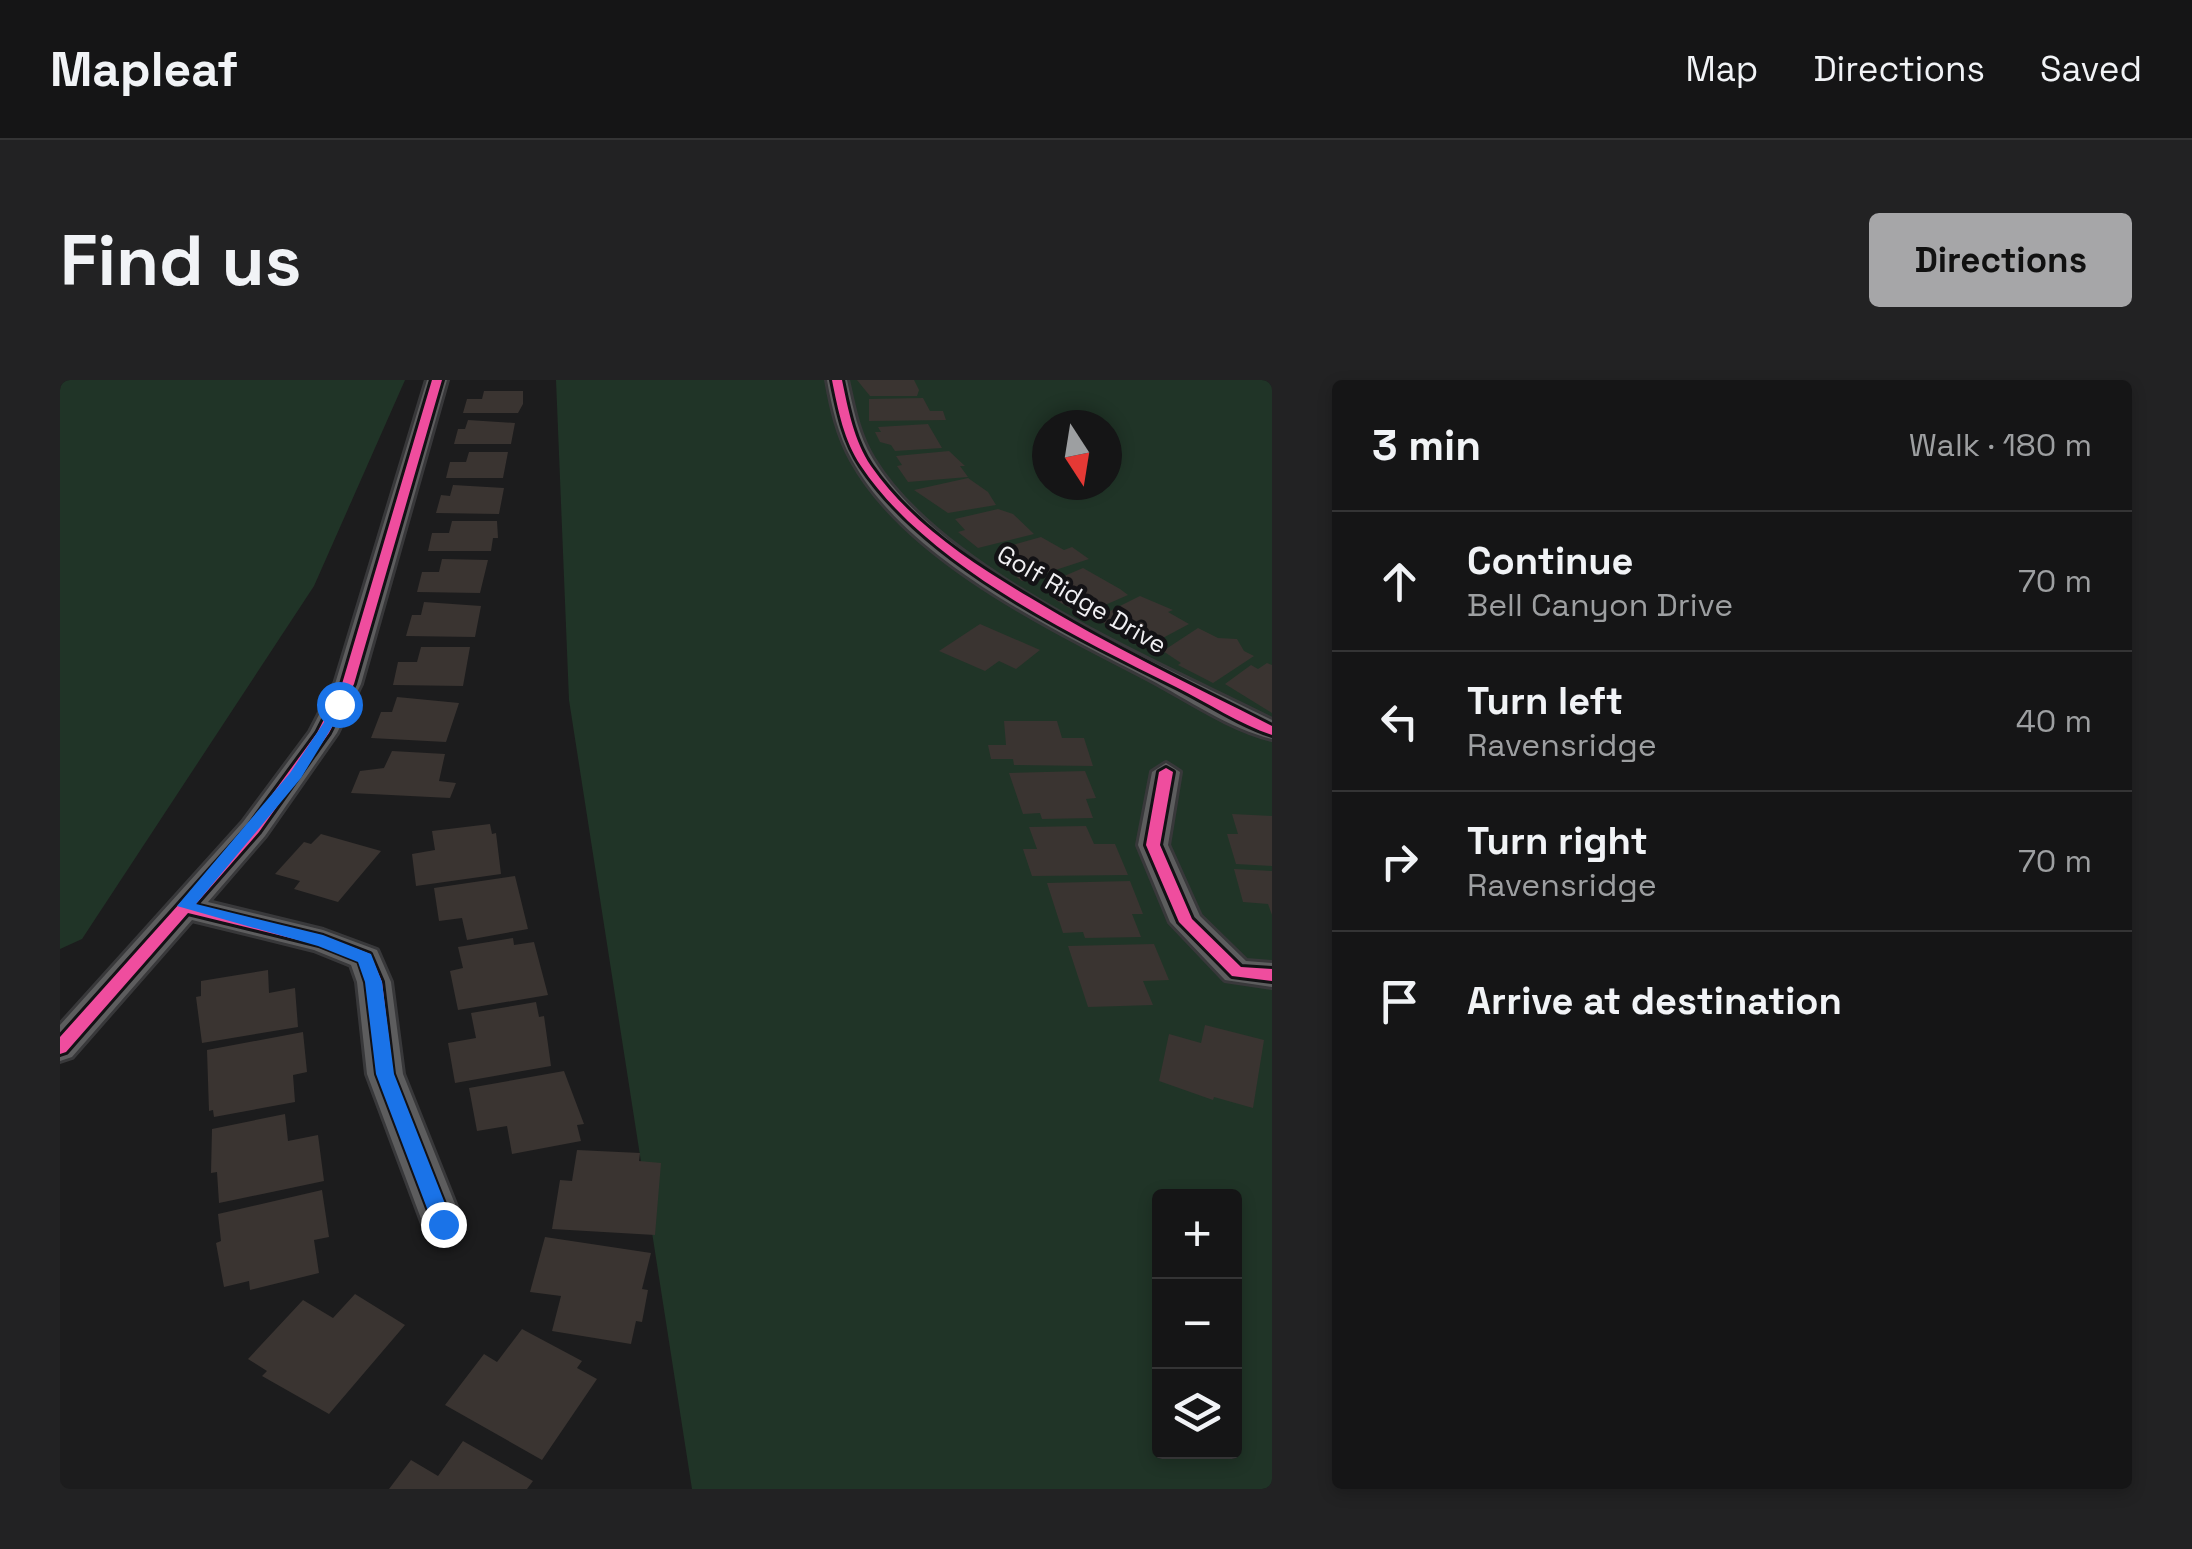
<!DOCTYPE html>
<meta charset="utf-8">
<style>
body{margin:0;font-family:"Space Grotesk",sans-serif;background:#222223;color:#f1f3f6}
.controls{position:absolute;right:30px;bottom:30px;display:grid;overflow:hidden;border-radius:10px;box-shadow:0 5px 15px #0003}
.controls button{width:90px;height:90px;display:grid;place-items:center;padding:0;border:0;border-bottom:2px solid #343435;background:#151516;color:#f1f3f6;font:50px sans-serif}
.compass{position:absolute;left:972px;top:30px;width:90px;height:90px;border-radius:50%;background:#151516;box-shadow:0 5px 15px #0003;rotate:168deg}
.stop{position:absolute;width:30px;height:30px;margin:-22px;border:8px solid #1a73e8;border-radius:50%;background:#fff}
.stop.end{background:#1a73e8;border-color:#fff;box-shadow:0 2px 10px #0008}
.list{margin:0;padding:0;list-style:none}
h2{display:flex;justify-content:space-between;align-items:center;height:130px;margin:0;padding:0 40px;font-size:42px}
h2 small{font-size:32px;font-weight:400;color:#9d9fa1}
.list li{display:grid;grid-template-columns:65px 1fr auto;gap:30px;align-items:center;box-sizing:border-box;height:140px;padding:0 40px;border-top:2px solid #343435}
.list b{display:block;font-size:38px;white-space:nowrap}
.list p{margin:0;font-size:32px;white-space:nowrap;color:#9d9fa1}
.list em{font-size:32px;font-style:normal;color:#9d9fa1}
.icon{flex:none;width:55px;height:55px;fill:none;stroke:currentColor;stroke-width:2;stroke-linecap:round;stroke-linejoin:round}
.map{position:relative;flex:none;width:1212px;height:1109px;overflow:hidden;border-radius:10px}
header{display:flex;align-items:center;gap:60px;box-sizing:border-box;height:140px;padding:0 50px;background:#151516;border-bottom:2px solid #343435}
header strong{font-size:48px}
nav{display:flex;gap:55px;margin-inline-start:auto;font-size:35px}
.intro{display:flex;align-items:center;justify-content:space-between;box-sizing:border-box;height:240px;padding:0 60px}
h1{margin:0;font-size:70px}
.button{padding:25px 45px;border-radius:10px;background:#a6a6a8;color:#111;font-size:35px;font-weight:700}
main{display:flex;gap:60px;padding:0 60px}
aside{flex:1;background:#151516;border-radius:10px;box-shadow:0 5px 15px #0003}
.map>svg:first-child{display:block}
.green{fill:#203427;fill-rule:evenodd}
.building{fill:#3a3431}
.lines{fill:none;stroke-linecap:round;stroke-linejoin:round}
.minor-casing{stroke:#38383a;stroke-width:6}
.minor{fill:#5d5d5e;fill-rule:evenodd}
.cycleway-casing{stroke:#131215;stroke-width:6}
.cycleway{fill:#ef4d9e;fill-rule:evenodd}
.route{fill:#1a73e8}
.labels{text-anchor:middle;stroke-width:9;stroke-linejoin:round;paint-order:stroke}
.far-street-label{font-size:25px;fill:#f1f0f3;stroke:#131215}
</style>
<header>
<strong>Mapleaf</strong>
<nav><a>Map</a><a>Directions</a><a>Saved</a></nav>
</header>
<div class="intro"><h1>Find us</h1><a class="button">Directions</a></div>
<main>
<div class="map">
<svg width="1212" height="1109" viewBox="0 0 1212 1109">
<rect width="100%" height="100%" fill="#1c1c1d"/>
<!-- green -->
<g class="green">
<path d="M0 0H345L254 206 22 559 0 569Z"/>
<path d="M496 0H1212V1109H632L509 320ZM987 45H1047V105H987ZM1100 816H1174V1072H1100Z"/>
</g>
<!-- building -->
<g class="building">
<path d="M797 0H854L859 10 857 16H810Z"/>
<path d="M424 11H463V24L458 33H403L407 19H422Z"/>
<path d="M863 18 870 31H883L886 40 809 41V19Z"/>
<path d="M408 40 455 43 451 64H394L398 49H405Z"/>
<path d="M868 44 882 68 835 71 831 65 820 62 815 52H821L818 47Z"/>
<path d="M889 71 905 86H900L908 97 848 102 837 86 842 85 836 76Z"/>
<path d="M409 72H448L443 98H386L390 82H406Z"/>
<path d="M908 98 928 112 936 125 888 133 854 110Z"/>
<path d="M393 105 444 108 439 134 376 133 381 115 390 116Z"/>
<path d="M938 129 953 134 974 154 918 168 898 152 905 150 895 139Z"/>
<path d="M392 141H437L438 158H433L431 171H368L372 153H389Z"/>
<path d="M981 157 1004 170 1012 167 1029 179 962 201 938 183 943 181 938 177 954 170 949 166Z"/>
<path d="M382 179 428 180 420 213 357 212 362 192H379Z"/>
<path d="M1023 188 1060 209 1068 215 1022 235 994 219 989 213 993 211 983 205Z"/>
<path d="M1080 216 1113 230 1108 232 1129 244 1084 268 1036 238Z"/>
<path d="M364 222 421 226 415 257 346 256 352 235H361Z"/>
<path d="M920 244 980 270 956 289 939 281 925 291 879 271Z"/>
<path d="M1138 248 1158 258 1177 259 1184 271 1194 276 1153 303 1118 285 1121 283 1103 271Z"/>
<path d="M361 267H410L403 306 333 305 338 282H357Z"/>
<path d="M1207 283 1212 285V333L1165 304 1191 285 1198 289Z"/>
<path d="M337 317 399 323 386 362 311 358 321 332H332Z"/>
<path d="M944 341H997L1002 358H1024L1033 386 954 385 953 379H931L928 365H946Z"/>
<path d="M332 371 385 374 379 401 396 403 390 418 291 413 300 391 324 388Z"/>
<path d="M1025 391 1036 418 1026 419 1033 438 982 439 980 433 963 434 949 393Z"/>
<path d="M1172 434 1212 436V486L1176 484 1167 454H1178Z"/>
<path d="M430 444 432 454 436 453 441 494 356 506 352 474 375 470 372 451Z"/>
<path d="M1026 446 1034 464H1055L1068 495 972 496 963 469H977L969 447Z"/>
<path d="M261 454 321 471 278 522 234 509 240 501 215 494 244 462 251 464Z"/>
<path d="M1174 489 1212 491V535L1208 524 1183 522Z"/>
<path d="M455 496 468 549 407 560 402 538 379 541 374 508Z"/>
<path d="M1070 501 1083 534H1072L1081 557 1025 558 1023 552 1003 553 987 503Z"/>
<path d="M453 558 454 565 474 562 488 615 398 630 390 591 403 588 398 567Z"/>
<path d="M1094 564 1109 600 1083 601 1093 625 1028 627 1008 566Z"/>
<path d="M208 590 209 613 235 608 238 647 142 663 136 617 141 616V601Z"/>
<path d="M476 622 479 637 484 636 491 686 395 703 388 663 416 658 411 633Z"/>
<path d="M1145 645 1204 660 1193 728 1154 717 1153 720 1099 701 1109 654 1141 663Z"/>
<path d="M243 652 247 692 233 695 235 722 154 737 153 730 149 731 147 670Z"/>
<path d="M504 691 524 744 517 745 521 761 452 774 447 746 417 751 409 708Z"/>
<path d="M225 734 228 761 258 755 264 801 159 823 157 792 151 793 152 749Z"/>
<path d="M517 770 580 773 579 781 601 783 595 855 492 849 500 800 512 801Z"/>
<path d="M262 810 269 857 254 860 259 893 190 910 189 901 164 907 156 863 161 861 158 834Z"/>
<path d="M485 857 591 873 582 909 588 910 582 942 576 941 571 964 492 951 501 916 470 912Z"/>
<path d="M295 914 345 945 269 1034 202 996 207 991 188 979 243 920 273 938Z"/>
<path d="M462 949 522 981 517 988 537 999 482 1080 385 1025 424 974 437 982Z"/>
<path d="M403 1061 473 1101 467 1109H329L351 1080 378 1096Z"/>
</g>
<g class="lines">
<defs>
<g id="minor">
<path d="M367 0H387L301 304 277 353 205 456 148 522 263 550 317 570 331 602 343 694 403 844 397 856 383 860 369 856 363 844 307 694 297 602 291 585 254 570 132 540 12 677 0 681V645L183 442 250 352 275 304Z"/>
<path d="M767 0H787C793 27 798 55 813 79 882 193 1095 281 1212 340V359C1170 349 1127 319 1089 299 991 248 847 180 792 80 778 55 772 28 767 0Z"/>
<path d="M1106 383 1120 392 1108 465 1140 536 1186 581 1212 583V607L1165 600 1110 542 1078 465 1092 392Z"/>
</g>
</defs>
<!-- minor casing -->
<use href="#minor" class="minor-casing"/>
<!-- minor -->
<use href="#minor" class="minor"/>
<defs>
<g id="cycleway">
<path d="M372 0H382L294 304 269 353 199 452 135 525 263 556 310 574 322 602 333 694 392 844 389 849 383 852 377 849 374 844 317 694 306 602 299 581 259 565 128 533 6 672 0 674V657L189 446 257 353 282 304Z"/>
<path d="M772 0H782C788 29 794 61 811 86 851 143 910 182 969 217 1047 265 1130 304 1212 346V355C1179 344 1148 323 1116 307 1012 255 867 185 801 86 784 61 778 30 772 0Z"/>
<path d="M1106 388 1113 392 1100 465 1132 539 1181 587 1212 589V601L1172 596 1119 542 1086 465 1099 392Z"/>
</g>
</defs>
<!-- cycleway casing -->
<use href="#cycleway" class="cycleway-casing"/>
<!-- cycleway -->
<use href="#cycleway" class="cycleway"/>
</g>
<!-- route -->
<path class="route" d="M279 320 286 324 241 398 136 524 263 555 311 574 322 602 334 694 393 844 383 852 373 844 316 694 305 602 298 582 258 566 117 526 230 393Z"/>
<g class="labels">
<!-- far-street labels -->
<g class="far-street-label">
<text transform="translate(1022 219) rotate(30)" y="9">Golf Ridge Drive</text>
</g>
</g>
</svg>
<div class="controls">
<button>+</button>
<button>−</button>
<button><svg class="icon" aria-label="layers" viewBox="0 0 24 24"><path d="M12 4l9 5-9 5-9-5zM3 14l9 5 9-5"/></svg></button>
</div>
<svg class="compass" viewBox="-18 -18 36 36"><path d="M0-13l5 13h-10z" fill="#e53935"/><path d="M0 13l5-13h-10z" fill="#9d9fa1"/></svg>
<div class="stop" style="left:279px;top:324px"></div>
<div class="stop end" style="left:383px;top:844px"></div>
</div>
<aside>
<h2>3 min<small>Walk · 180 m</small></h2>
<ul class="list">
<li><svg class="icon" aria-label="ahead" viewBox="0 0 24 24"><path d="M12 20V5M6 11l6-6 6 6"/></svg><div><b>Continue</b><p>Bell Canyon Drive</p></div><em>70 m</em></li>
<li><svg class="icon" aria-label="left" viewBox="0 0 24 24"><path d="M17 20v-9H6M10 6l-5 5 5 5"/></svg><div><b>Turn left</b><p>Ravensridge</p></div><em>40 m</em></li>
<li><svg class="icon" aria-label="right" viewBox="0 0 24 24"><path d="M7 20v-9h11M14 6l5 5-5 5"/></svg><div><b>Turn right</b><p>Ravensridge</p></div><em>70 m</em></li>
<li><svg class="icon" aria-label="arrive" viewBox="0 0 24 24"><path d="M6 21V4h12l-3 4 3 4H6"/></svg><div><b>Arrive at destination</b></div></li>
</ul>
</aside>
</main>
